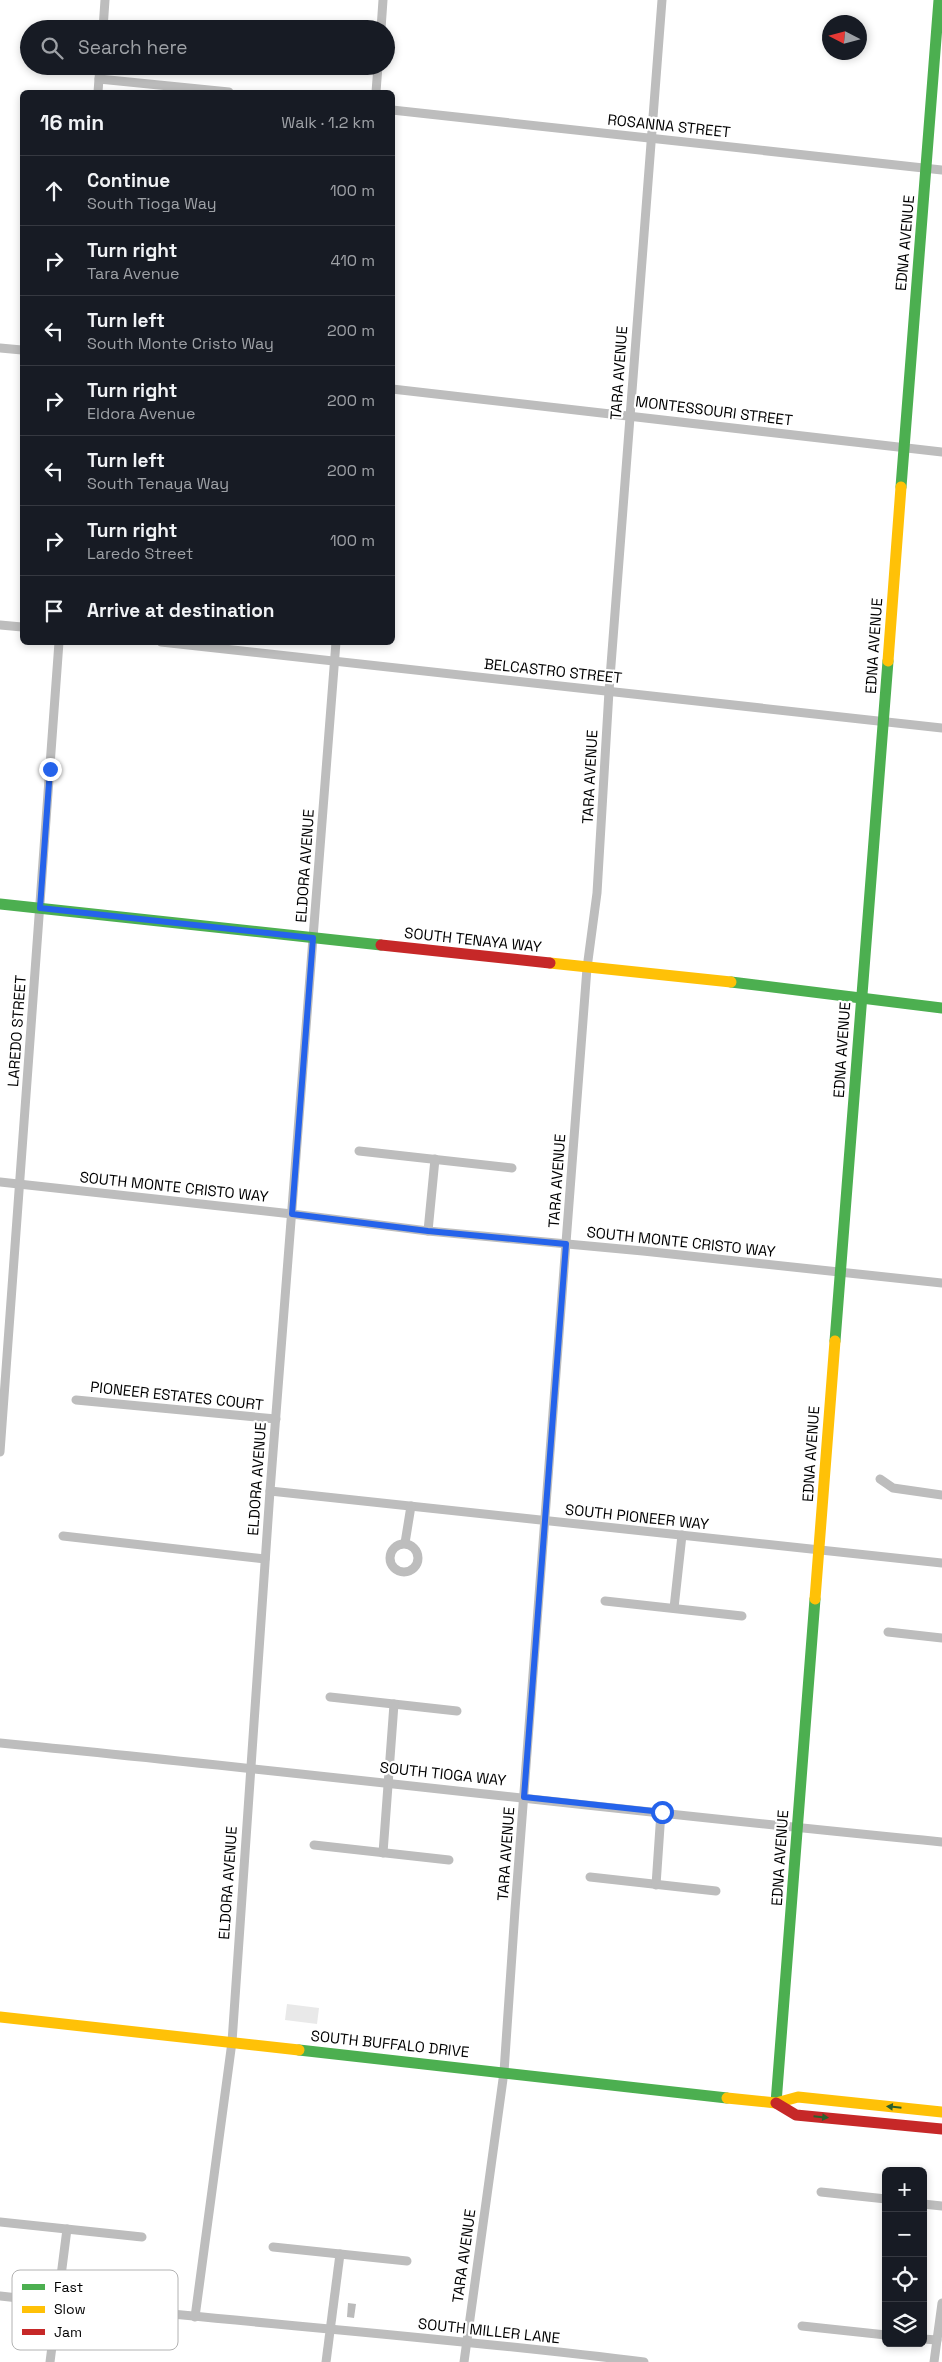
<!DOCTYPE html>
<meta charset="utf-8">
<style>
body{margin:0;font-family:"Space Grotesk",sans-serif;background:#242831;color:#f1f3f6}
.controls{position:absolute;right:15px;bottom:15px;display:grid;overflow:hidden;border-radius:8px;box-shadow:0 2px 8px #0003}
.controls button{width:45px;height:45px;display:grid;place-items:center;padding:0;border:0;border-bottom:1px solid #363941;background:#171b24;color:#f1f3f6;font:25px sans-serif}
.compass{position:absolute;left:822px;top:15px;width:45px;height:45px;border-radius:50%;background:#171b24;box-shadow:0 2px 8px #0003;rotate:276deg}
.stop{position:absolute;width:15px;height:15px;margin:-11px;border:4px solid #2563eb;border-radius:50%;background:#fff}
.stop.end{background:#2563eb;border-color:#fff;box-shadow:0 1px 5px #0008}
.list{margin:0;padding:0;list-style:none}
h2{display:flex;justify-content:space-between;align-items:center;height:65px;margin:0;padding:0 20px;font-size:21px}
h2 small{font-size:16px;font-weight:400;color:#9ea1a6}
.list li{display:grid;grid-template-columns:32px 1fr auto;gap:15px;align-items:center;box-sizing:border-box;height:70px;padding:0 20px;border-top:1px solid #363941}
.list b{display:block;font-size:19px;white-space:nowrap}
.list p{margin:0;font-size:16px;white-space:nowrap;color:#9ea1a6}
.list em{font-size:16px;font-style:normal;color:#9ea1a6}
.icon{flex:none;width:28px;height:28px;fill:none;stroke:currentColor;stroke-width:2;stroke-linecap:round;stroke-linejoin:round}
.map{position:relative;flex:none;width:942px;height:2362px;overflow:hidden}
.search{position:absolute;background:#171b24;box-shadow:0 2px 8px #0003;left:20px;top:20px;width:375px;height:55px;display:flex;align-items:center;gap:12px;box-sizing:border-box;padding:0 18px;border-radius:28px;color:#9ea1a6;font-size:19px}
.panel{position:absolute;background:#171b24;box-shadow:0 2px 8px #0003;left:20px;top:90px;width:375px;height:555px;border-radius:8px}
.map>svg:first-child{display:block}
.green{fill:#e9e9e9}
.water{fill:#bbb}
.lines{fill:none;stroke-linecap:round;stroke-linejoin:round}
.street{stroke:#bdbdbd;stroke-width:9}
.fast{stroke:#4caf50;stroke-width:11}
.slow{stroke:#ffc107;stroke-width:11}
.jam{stroke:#c62828;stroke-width:11}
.oneway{fill:#2a602c}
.route{stroke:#2563eb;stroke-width:6}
.labels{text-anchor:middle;stroke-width:4.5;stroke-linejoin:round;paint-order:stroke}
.street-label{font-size:15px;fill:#000;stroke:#fff}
.key{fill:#fff;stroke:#b2b2b2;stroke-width:1}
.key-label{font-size:14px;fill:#000}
</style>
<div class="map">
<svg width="942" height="2362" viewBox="0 0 942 2362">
<rect width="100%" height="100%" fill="#fff"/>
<!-- green -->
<path class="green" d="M287 2004 319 2008 317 2024 285 2020Z"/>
<!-- water -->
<path class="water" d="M348 2303 356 2304 354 2318 347 2317Z"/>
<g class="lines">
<!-- street -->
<g class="street">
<path d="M103 29 105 0"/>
<path d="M381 29 383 0"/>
<path d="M99 79 229 92"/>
<path d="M98 92 100 66"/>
<path d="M376 92 378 66"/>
<path d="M392 110 942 170"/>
<path d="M0 348 22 350"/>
<path d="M392 389 942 452"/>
<path d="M0 625 22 627"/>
<path d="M161 642 942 728"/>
<path d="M359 1151 512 1168"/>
<path d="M0 1182 292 1214 428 1231 643 1251 942 1283"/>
<path d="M428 1231 435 1159"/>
<path d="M76 1400 276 1419"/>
<path d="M0 1452 59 642"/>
<path d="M880 1479 893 1488 942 1495"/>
<path d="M270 1491 942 1563"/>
<path d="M63 1536 265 1559"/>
<path d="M405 1543 411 1506"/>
<circle cx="404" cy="1558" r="14"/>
<path d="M605 1601 742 1616"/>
<path d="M674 1608 682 1535"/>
<path d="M888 1632 942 1638"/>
<path d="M330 1697 457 1711"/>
<path d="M0 1743C314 1773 628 1812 942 1842"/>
<path d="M314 1845 449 1860"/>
<path d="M383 1853 394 1704"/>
<path d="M590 1877 716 1891"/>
<path d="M656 1885 661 1812"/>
<path d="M821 2192 886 2199"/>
<path d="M923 2204 942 2206"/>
<path d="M0 2222 142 2237"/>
<path d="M273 2247 407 2261"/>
<path d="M0 2296C215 2321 430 2335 644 2362"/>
<path d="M195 2317 232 2042 270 1491 336 642"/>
<path d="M802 2326 886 2335"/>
<path d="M923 2339 937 2340"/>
<path d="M50 2362 67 2229"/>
<path d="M326 2362 340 2254"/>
<path d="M464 2362 504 2072 515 1910 587 968 597 893 609 691 662 0"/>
<path d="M934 2362 942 2303"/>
</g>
<!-- fast -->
<g class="fast">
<path d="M901 487 939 0"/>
<path d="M0 904 381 945"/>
<path d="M731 982 942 1008"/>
<path d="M835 1341 888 661"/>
<path d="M299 2050 727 2098"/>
<path d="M776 2103 815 1599"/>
</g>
<!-- slow -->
<g class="slow">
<path d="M888 661 901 487"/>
<path d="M550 963 731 982"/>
<path d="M815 1599 835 1341"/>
<path d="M0 2017 299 2050"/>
<path d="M727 2098 776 2103 798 2097 942 2112"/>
</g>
<!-- jam -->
<g class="jam">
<path d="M381 945 550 963"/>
<path d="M776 2103 796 2115 942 2129"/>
</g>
</g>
<!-- one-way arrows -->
<defs><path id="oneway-solid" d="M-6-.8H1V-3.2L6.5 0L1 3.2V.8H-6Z" transform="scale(1.25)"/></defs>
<g class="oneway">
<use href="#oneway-solid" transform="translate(894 2107) rotate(-174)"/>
<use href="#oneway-solid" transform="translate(821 2117) rotate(6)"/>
</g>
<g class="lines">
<!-- route -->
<path class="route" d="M50 769 40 908 313 938 292 1214 428 1231 566 1244 524 1797 662 1812"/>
</g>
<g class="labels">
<!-- street labels -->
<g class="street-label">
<text transform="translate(669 126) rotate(6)" y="5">ROSANNA STREET</text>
<text transform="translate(905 243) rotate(-85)" y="5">EDNA AVENUE</text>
<text transform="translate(619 373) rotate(-86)" y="5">TARA AVENUE</text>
<text transform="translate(714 411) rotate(7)" y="5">MONTESSOURI STREET</text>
<text transform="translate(874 646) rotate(-86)" y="5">EDNA AVENUE</text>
<text transform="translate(553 671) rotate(6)" y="5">BELCASTRO STREET</text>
<text transform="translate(590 777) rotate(-87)" y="5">TARA AVENUE</text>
<text transform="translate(305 866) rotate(-86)" y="5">ELDORA AVENUE</text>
<text transform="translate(473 940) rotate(6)" y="5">SOUTH TENAYA WAY</text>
<text transform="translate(17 1031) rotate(-86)" y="5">LAREDO STREET</text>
<text transform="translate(842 1050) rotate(-86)" y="5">EDNA AVENUE</text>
<text transform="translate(557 1181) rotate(-86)" y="5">TARA AVENUE</text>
<text transform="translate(174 1187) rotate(6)" y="5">SOUTH MONTE CRISTO WAY</text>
<text transform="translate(681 1242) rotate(6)" y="5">SOUTH MONTE CRISTO WAY</text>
<text transform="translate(177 1396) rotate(6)" y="5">PIONEER ESTATES COURT</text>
<text transform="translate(811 1454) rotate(-86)" y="5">EDNA AVENUE</text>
<text transform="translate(257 1479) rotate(-86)" y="5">ELDORA AVENUE</text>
<text transform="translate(637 1517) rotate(6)" y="5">SOUTH PIONEER WAY</text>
<text transform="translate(443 1774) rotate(6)" y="5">SOUTH TIOGA WAY</text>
<text transform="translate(506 1854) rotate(-86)" y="5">TARA AVENUE</text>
<text transform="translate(780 1858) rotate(-86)" y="5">EDNA AVENUE</text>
<text transform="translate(228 1883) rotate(-86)" y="5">ELDORA AVENUE</text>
<text transform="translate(390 2044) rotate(6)" y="5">SOUTH BUFFALO DRIVE</text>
<text transform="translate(464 2256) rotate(-82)" y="5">TARA AVENUE</text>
<text transform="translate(489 2331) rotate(6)" y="5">SOUTH MILLER LANE</text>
</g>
</g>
<!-- legend -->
<rect x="12" y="2270" width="166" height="80" rx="8" class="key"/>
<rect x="22" y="2284" width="23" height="6" fill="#4caf50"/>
<rect x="22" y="2306" width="23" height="7" fill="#ffc107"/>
<rect x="22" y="2329" width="23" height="6" fill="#c62828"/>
<g class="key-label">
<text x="54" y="2292">Fast</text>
<text x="54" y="2314">Slow</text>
<text x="54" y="2337">Jam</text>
</g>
</svg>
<div class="controls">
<button>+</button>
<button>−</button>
<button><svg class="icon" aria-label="locate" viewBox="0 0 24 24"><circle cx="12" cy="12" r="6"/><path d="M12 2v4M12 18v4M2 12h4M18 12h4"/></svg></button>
<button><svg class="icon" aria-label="layers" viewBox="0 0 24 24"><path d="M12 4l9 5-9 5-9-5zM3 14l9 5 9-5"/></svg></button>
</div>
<svg class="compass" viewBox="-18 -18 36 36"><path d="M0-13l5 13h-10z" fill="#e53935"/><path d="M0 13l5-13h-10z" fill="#9ea1a6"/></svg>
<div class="stop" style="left:662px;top:1812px"></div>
<div class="stop end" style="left:50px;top:769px"></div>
<div class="search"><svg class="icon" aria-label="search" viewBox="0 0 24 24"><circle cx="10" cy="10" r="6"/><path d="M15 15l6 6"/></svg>Search here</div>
<section class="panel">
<h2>16 min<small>Walk · 1.2 km</small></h2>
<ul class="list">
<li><svg class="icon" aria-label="ahead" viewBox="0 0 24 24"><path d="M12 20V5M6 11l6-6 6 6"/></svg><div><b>Continue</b><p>South Tioga Way</p></div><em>100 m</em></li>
<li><svg class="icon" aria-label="right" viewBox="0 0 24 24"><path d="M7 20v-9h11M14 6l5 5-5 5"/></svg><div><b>Turn right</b><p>Tara Avenue</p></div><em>410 m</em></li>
<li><svg class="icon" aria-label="left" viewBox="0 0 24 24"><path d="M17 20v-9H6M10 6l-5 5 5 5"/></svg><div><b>Turn left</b><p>South Monte Cristo Way</p></div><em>200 m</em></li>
<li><svg class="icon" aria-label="right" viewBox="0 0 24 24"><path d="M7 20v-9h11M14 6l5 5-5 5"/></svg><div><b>Turn right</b><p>Eldora Avenue</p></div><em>200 m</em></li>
<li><svg class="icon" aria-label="left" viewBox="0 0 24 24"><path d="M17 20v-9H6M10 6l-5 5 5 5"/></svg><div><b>Turn left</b><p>South Tenaya Way</p></div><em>200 m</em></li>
<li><svg class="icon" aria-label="right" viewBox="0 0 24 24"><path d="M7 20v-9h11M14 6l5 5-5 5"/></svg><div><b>Turn right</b><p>Laredo Street</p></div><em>100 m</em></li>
<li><svg class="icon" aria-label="arrive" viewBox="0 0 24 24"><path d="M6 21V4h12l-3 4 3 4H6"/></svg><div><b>Arrive at destination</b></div></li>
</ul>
</section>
</div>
